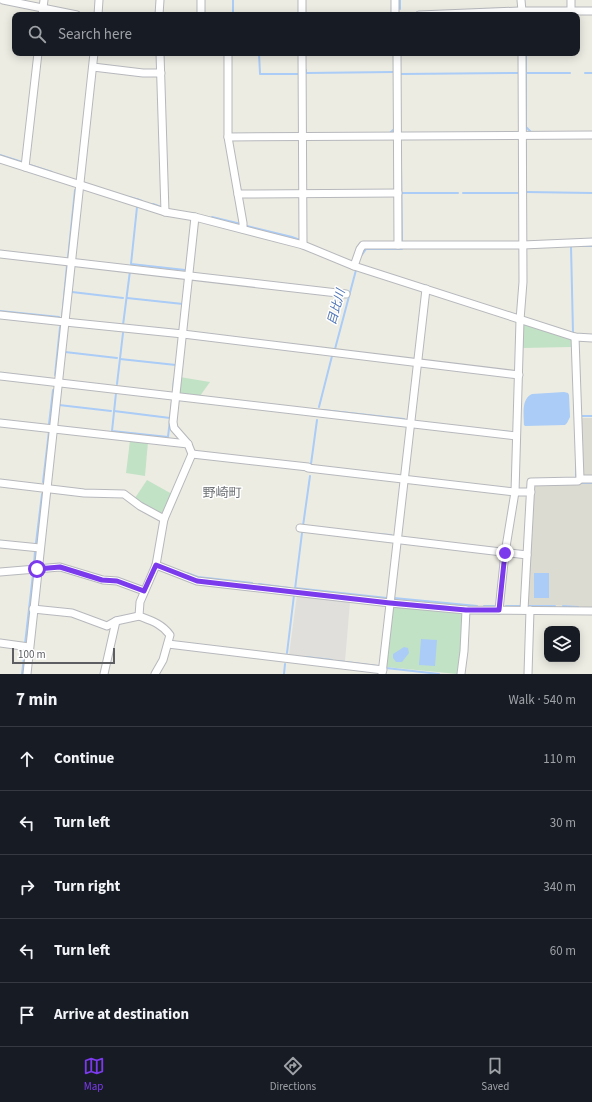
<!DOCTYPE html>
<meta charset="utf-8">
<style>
body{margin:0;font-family:"Source Sans 3","Noto Sans JP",sans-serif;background:#242831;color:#f1f3f6}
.controls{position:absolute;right:12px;bottom:12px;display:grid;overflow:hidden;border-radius:8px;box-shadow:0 2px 10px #0003}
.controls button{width:36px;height:36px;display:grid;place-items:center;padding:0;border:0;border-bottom:1px solid #363941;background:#171b24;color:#f1f3f6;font:20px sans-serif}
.scale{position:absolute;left:12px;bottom:10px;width:103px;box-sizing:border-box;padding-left:4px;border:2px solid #5c5e62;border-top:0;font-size:11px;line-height:14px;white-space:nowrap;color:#5c5e62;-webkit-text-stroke:3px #fff;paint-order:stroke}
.stop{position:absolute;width:12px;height:12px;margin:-9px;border:3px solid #7c3aed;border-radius:50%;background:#fff}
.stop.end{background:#7c3aed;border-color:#fff;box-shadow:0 1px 4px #0008}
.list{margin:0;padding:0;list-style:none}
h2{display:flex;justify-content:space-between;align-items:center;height:52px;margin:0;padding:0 16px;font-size:17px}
h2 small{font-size:13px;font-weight:400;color:#9ea1a6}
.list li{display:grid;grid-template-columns:26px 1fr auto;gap:12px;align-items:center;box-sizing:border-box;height:64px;padding:0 16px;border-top:1px solid #363941}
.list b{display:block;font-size:15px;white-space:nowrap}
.list em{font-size:13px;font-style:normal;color:#9ea1a6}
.icon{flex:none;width:22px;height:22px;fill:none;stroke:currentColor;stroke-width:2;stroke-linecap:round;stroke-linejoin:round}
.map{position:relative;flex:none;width:592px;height:674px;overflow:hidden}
.search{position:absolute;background:#171b24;box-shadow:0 2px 10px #0003;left:12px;right:12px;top:12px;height:44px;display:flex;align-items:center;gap:10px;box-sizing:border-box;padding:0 14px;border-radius:8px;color:#9ea1a6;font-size:15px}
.sheet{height:372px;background:#171b24}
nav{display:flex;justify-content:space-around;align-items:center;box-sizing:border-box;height:56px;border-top:1px solid #363941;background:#171b24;font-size:11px;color:#9ea1a6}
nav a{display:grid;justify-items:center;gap:2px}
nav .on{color:#7c3aed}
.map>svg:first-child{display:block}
.industrial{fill:#e0dfdb}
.education{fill:#dcdbd2}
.green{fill:#c2e2c6}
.water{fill:#aaccf6}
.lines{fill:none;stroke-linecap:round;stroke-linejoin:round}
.stream{stroke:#aaccf6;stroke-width:2}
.minor-casing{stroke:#b6b8bc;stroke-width:9}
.minor{stroke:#fff;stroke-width:7}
.route{stroke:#7c3aed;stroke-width:5}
.labels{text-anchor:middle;stroke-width:3;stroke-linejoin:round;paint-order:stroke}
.water-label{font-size:12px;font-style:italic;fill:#5075b6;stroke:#fff}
.quarter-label{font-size:13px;fill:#6d7074;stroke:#fff}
</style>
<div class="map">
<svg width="592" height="674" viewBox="0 0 592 674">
<rect width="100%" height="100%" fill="#edece3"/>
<!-- industrial -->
<path class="industrial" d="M297 595 350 602 345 661 289 655Z"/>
<!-- education -->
<path class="education" d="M581 418H592V608H580L577 606 527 605 534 485 582 484Z"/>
<!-- green -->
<g class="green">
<path d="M526 324 572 339V347L523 348V326Z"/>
<path d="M180 377 210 382 200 396 181 394 178 391Z"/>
<path d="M130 440 148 442 145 476 126 473Z"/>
<path d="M147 480 172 494 162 515 135 498Z"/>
<path d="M395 607 460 612 462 616 461 649 457 674 386 667 393 609Z"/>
</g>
<!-- water -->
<g class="water">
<path d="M564 392 568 393 569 395 570 417 567 423 565 425 525 426 524 425C524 414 521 399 532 394Z"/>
<rect x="534" y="573" width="15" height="25"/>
<path d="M421 639 437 640 435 666 419 665Z"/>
<path d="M404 647 408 648 409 653 402 662H396L393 658V654Z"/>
</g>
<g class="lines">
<!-- stream -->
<g class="stream">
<path d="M233 0V15"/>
<path d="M400 0V9"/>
<path d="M259 53 260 74H300"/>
<path d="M526 53V127L531 132"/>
<path d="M306 70V73L394 72"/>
<path d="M526 73H570"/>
<path d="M585 73H592"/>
<path d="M400 74 518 73"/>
<path d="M390 133 393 130"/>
<path d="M526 143V164"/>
<path d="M401 153V163"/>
<path d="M0 155 22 162"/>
<path d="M30 165 52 172"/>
<path d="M401 166 402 241"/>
<path d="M526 192 592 193"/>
<path d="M402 193H458"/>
<path d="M463 193H518"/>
<path d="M129 197 136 199"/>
<path d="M137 199 142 201"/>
<path d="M153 204 161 207"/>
<path d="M137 207 131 264 185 270"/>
<path d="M212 217 241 224"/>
<path d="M247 226 292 237 300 240"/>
<path d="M361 256 366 249H402V247"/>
<path d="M68 258 75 190"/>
<path d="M72 292 123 298"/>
<path d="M127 298 183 304"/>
<path d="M0 311 59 317"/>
<path d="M62 317 67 265"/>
<path d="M123 325 130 271"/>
<path d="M573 333 571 246H592"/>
<path d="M335 349 356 270"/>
<path d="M65 352 117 358"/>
<path d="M120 359 176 365"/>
<path d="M55 375 60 327"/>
<path d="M117 384 123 333"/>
<path d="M173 389 174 379"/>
<path d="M116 393 112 431 168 437 172 401"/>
<path d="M59 405 111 411"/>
<path d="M319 407 332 356"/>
<path d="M323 410 404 419"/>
<path d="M114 411 170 418"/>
<path d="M581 416H592"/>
<path d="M49 424 53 390"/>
<path d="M499 431 510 432"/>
<path d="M311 464 317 420"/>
<path d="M576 466V479"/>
<path d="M43 482 49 431"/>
<path d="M579 483H592"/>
<path d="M303 526 310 476"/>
<path d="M376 534 391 535"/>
<path d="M36 543 42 494"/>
<path d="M34 565 35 551"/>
<path d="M187 573 198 577 252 583"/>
<path d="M259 584 290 588"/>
<path d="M295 588 387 598"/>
<path d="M295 589 302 533"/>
<path d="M394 598 477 606"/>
<path d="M484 606H494"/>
<path d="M506 606H522"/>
<path d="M526 606H555"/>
<path d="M563 606 578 607"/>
<path d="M25 644 33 574"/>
<path d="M287 653 294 595"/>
<path d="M306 657 332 660"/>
<path d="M338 661 377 666"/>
<path d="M386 668 439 674"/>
<path d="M22 674 25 649"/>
<path d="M284 674 285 664"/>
</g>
<defs>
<g id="minor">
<path d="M3 0 77 15"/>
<path d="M201 0V15"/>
<path d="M302 0V15"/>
<path d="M395 0V15"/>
<path d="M521 0 522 11"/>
<path d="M571 0V11"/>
<path d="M42 15 44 0"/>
<path d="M98 15 99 0"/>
<path d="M159 15 160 0"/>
<path d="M419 15 519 11H592"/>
<path d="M160 53 165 212"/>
<path d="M228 53V137L243 223V229"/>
<path d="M302 53 303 245"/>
<path d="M397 53 398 245"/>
<path d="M93 67 143 73H161"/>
<path d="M228 137 592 135"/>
<path d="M0 159 165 212 195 217 303 245 354 266 575 337 592 338"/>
<path d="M25 167 38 53"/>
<path d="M238 194 398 193"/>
<path d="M0 254 346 294"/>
<path d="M354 266 360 249 363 245H523L592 242"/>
<path d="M0 315 65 322"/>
<path d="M65 322 183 334 519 375"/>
<path d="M0 376 516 436"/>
<path d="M0 423 188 444"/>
<path d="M192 454 308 467"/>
<path d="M308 468 515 492H531"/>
<path d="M580 479H592"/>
<path d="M0 483 84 493 124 494 140 506 164 519"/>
<path d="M300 528 527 555"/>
<path d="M0 544 40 548"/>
<path d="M156 565 197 581 390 603 466 610 592 611"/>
<path d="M0 572 60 567 103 580 117 581 144 591"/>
<path d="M33 609 72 613 107 626 116 621 139 616"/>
<path d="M499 610 505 553 515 492 520 320 523 282 522 53"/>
<path d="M524 610 531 482 578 481 580 479 575 337"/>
<path d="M0 643 29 647"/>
<path d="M168 644 383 670"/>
<path d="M27 674 94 53"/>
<path d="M104 674 116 621"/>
<path d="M155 674 163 660 170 635C162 624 152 621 139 616L140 602 156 565 164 519 192 454 188 444 174 428 173 422 195 217"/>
<path d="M382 674 426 289"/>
<path d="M461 674 464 651 466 610"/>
<path d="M528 674 530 610"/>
</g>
</defs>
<!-- minor casing -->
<use href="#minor" class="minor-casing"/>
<!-- minor -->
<use href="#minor" class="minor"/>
</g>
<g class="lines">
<!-- route -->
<path class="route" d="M37 569 60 567 102 580 117 581 144 591 156 565 197 581 390 603 466 610H499L505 553"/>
</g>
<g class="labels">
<!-- water labels -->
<g class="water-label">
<text transform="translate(336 307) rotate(-74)" y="4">目比川</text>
</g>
<!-- quarter labels -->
<g class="quarter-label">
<text x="222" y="497">野崎町</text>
</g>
</g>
</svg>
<div class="controls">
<button><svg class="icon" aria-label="layers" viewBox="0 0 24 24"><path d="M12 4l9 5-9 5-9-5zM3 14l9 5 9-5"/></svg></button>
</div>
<div class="scale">100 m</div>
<div class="stop" style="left:37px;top:569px"></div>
<div class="stop end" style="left:505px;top:553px"></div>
<div class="search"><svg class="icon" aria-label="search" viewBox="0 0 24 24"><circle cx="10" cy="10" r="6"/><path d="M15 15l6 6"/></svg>Search here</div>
</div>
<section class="sheet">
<h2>7 min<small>Walk · 540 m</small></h2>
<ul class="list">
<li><svg class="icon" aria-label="ahead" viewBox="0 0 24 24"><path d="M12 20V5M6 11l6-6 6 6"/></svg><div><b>Continue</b></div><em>110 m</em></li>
<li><svg class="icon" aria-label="left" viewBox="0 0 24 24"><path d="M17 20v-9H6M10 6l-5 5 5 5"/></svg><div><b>Turn left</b></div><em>30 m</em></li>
<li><svg class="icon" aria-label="right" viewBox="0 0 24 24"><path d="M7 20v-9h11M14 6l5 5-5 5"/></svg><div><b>Turn right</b></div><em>340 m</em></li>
<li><svg class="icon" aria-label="left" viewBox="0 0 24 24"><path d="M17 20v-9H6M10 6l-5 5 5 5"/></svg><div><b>Turn left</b></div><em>60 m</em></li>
<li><svg class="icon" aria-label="arrive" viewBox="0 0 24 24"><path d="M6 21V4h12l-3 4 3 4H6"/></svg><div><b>Arrive at destination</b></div></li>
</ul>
</section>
<nav>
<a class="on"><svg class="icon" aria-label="map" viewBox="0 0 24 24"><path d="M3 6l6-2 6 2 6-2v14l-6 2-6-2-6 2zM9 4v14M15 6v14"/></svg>Map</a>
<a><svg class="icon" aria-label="directions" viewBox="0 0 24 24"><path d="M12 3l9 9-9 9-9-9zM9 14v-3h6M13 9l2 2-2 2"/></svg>Directions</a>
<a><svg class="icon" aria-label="saved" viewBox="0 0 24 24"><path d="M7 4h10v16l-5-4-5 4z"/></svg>Saved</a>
</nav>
